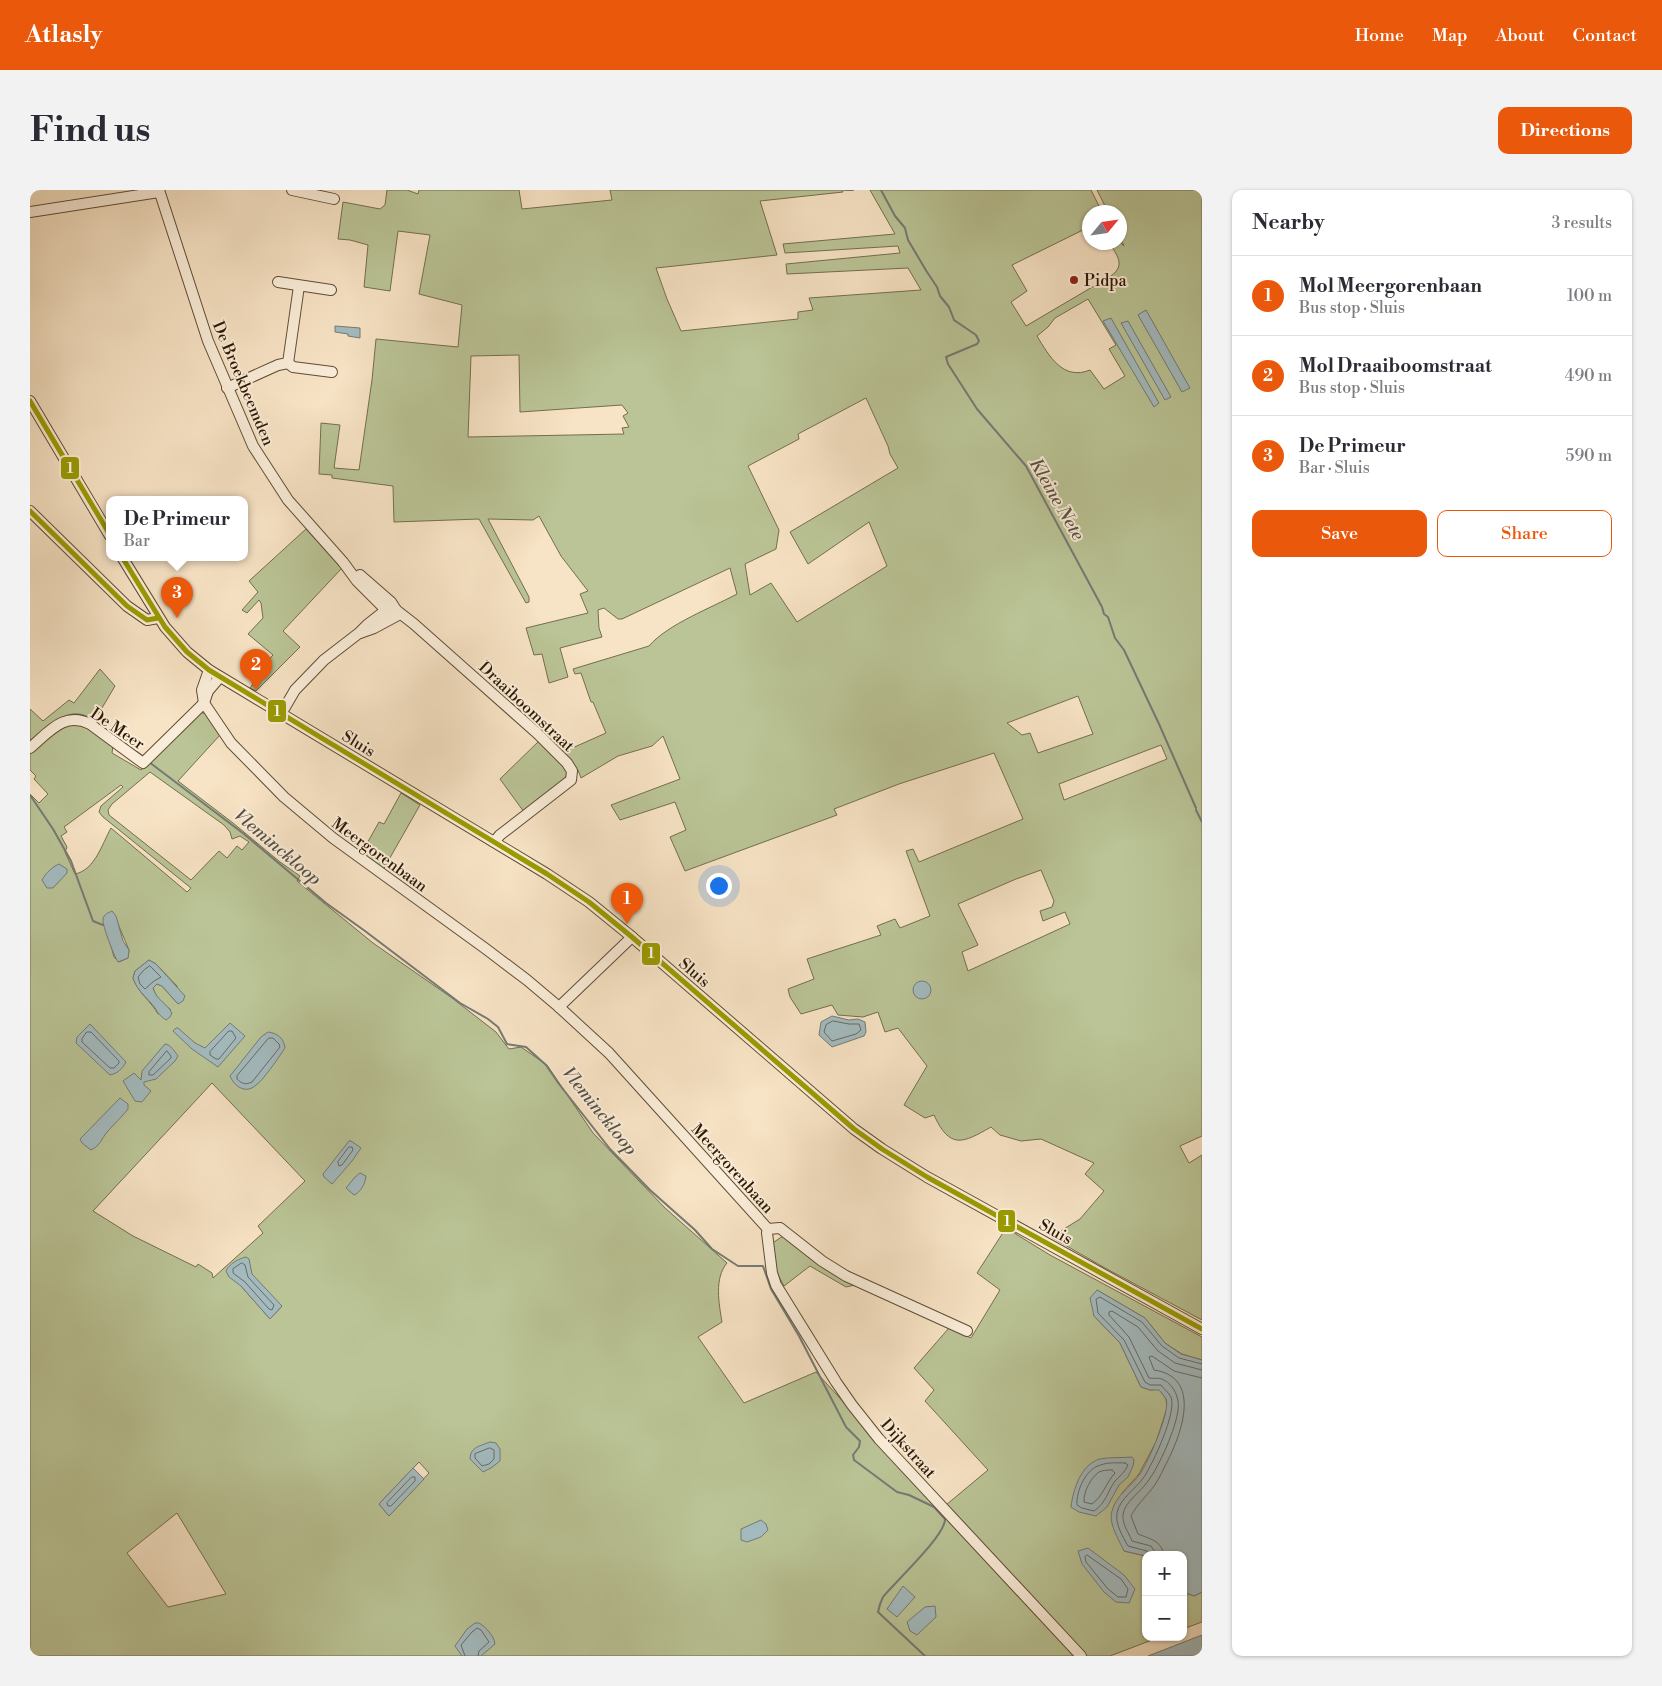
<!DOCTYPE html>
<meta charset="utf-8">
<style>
body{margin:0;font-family:"Libre Bodoni",serif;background:#f2f2f3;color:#2b2b33}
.controls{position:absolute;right:15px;bottom:15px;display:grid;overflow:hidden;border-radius:10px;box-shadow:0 1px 4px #0004}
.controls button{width:45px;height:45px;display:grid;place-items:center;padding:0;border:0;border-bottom:1px solid #e1e1e2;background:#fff;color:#2b2b33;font:25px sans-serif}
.compass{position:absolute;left:1052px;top:15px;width:45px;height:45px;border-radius:50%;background:#fff;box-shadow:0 1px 4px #0004;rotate:61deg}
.you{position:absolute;left:688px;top:695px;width:18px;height:18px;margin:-12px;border:4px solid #fff;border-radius:50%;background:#1a73e8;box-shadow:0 0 0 8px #1a73e833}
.badge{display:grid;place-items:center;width:32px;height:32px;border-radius:50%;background:#ea580c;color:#fff;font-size:16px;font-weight:700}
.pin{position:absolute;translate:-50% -41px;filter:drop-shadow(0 1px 2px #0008)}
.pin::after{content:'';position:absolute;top:26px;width:18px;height:15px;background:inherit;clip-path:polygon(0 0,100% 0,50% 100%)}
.popup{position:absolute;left:76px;top:306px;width:142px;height:65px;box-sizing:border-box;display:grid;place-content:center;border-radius:10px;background:#fff;filter:drop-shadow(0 1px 4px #0005);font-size:16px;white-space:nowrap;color:#7c7c81}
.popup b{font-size:19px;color:#2b2b33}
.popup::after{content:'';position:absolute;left:50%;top:100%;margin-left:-10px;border:10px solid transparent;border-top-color:#fff}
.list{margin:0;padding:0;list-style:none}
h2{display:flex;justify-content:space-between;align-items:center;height:65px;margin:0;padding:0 20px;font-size:21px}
h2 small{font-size:16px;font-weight:400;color:#7c7c81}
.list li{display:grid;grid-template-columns:32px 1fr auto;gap:15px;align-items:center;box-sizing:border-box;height:80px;padding:0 20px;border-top:1px solid #e1e1e2}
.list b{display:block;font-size:19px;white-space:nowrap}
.list p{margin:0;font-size:16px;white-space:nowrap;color:#7c7c81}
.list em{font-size:16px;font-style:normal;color:#7c7c81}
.actions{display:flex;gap:10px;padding:15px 20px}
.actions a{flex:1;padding:11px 0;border:1px solid #ea580c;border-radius:10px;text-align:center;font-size:18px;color:#ea580c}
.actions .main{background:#ea580c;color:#fff}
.map{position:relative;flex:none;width:1172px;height:1466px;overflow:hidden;border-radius:10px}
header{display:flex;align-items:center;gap:30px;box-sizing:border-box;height:70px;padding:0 25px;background:#ea580c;color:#fff}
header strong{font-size:24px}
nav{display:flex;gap:28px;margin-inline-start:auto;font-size:18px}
.intro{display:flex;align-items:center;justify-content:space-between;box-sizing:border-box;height:120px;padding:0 30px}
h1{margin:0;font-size:35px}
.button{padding:12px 22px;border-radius:10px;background:#ea580c;color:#fff;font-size:18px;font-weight:700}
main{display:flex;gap:30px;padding:0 30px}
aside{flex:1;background:#fff;border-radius:10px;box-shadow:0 1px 4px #0004}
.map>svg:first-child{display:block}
.green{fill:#bac496;stroke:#746e4c;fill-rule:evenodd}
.water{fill:#a3bbc0;stroke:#757a74}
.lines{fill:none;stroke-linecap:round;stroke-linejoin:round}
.shore{stroke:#696a62;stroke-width:1}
.stream{stroke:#757a74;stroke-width:2}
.minor-casing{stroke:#614c34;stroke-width:12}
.minor{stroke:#faedd9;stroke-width:10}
.bus-1-casing{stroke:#faedd9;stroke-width:9}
.bus-1{stroke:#9a9b01;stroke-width:5}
.poi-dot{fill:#8f2418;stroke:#faedd9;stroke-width:2}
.labels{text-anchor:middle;stroke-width:4;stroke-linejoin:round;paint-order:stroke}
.poi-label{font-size:16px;fill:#2f1903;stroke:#faedd9;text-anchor:start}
.street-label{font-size:16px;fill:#2f1903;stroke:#faedd9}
.water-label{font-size:18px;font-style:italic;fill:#585245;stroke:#faedd9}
.line-badge{stroke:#faedd9;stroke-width:2}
.badge-label{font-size:14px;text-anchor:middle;font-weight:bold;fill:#fff}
</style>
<header>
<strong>Atlasly</strong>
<nav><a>Home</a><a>Map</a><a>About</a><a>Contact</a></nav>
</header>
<div class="intro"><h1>Find us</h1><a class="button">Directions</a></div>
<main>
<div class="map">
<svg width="1172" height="1466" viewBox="0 0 1172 1466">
<rect width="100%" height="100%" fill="#f7e3c5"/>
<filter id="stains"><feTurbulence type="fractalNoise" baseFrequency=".004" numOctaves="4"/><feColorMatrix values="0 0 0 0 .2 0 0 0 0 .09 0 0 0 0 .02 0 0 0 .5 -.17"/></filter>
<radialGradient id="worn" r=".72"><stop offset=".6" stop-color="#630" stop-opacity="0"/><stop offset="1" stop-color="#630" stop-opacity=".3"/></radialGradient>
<!-- green -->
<g class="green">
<path d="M357 0H377L388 4 389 0H489L492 19 582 10 580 0H813V2L730 11 747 65 626 78 637 109 651 141 768 129V122L783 120 779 108 891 100 878 78 757 84 756 74 870 63 868 56 755 63 753 54 865 44 840 0H1061L1072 22H1060L1059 37 982 75 997 101 981 112 996 136 1081 86C1096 75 1087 65 1079 53L1090 52 1094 56 1090 47V22H1078L1067 0H1172V946L1150 956 1159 973 1172 965V1130L1075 1078 1021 1047 1050 1029 1074 1001 1055 984 1064 973 1011 949 991 951 970 945 961 937C933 953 920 960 904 925L895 928 874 915 897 876 868 838 855 842 848 822 833 827 808 825 802 815 771 824 760 807 758 799 784 789 777 769 851 745 847 736 865 729 870 738 900 726 876 661 883 659 889 672 993 629 964 563 869 594 804 619 807 625 655 681 640 647 656 640 645 612 590 630 581 615 650 589 633 546 622 556 588 566 551 588 548 580 531 563 576 543 563 512H561L551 483 545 484 543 479 619 456C638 434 681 418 707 404L700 378 592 429H588L574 418 568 420 569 438 572 447 530 458 538 487 519 493 512 464 504 465 496 438 558 423 550 404 558 401 531 366 509 326 503 330 458 329 499 407V412L496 413 449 329 364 332 363 296 302 288V285L289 284 291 233 310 235 304 278 329 280 342 190 346 149 428 157 432 115 389 104 400 45 368 41 360 101 334 97 338 55 320 50 308 49 313 12 350 19 355 15ZM1058 109 1086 155 1079 159 1095 186 1074 199 1060 180C1033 191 1019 166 1007 146L1018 137 1025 128ZM489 165 490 222 592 215 598 223 593 226 599 237 592 238 594 244 438 247 441 166ZM836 208 858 256 860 264 868 278 760 342 778 374 839 332 857 376 767 432 741 393 720 405 715 374 746 359 749 340 718 276 769 249 768 244ZM1048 506 1063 544 1008 563 1000 543 992 545 977 533ZM1131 555 1137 569 1034 610 1029 594ZM1011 680 1024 711 1022 717 1010 721 1013 731 1035 722 1040 734 938 781 932 762 948 755 928 714 986 689Z"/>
<path d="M276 339 312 378 253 441 270 457 226 501 220 498 232 482V477L243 465 218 444 233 428 231 413 229 410 217 423 212 420 228 402 219 391Z"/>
<path d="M70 479 85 496 69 523 58 530 44 528 0 554V519L13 531 39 510 44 513Z"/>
<path d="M170 522 176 524 190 545 148 591 203 633 250 672 270 686 267 691 343 753 422 808 466 842 479 859 491 857 517 875 563 943 635 1018 697 1073C684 1088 689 1114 692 1132L668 1147 714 1213 786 1182 1046 1466H0V604L9 613 18 604 4 589 6 586 0 580V563C15 551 37 527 58 536 67 540 75 550 83 555L82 563 111 580ZM120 582 194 635 200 642 202 649 210 646 219 652 212 660 207 656 197 668 189 661 161 690 79 625 78 620 82 614ZM91 595 93 597 71 616 69 622 73 627 161 698 157 702 81 638C72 654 65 680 45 684L35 662 37 657 31 646 37 642 34 637ZM88 734 99 760 98 768 89 772 84 767 77 742ZM119 770 126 774 147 796 148 814 132 796 127 794 123 798 128 810 141 820 128 824C121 811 108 803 103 788L105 781ZM182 893 275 991 228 1036 233 1043 183 1088 182 1083 168 1074 166 1077 103 1046 63 1021ZM211 1096 252 1116 240 1129ZM389 1272 399 1283 359 1326 349 1314ZM147 1323 196 1404 138 1417 97 1363Z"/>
<path d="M510 550 536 577 537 585 531 593 494 622 470 589Z"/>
<path d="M371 603 390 615 353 680 331 664 349 632 354 634Z"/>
<path d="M976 1038 1020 1065 1172 1147V1170L1152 1164 1135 1153 1115 1128 1067 1100 1064 1126 1090 1153 1111 1197 1120 1200 1129 1199 1136 1209 1137 1218 1126 1252 1109 1284 1092 1303 1094 1361 1116 1366V1447H1130L1080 1466H1056L916 1315 958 1280 895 1211 904 1200 884 1178 919 1138 941 1148 970 1100 947 1083Z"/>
<path d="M753 1046 825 1095 816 1097 780 1076 754 1096 747 1083 741 1054Z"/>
<path d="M1153 1402 1164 1406 1172 1402V1432L1153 1439Z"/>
</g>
<!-- water -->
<g class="water">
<path d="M1116 120 1160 198 1152 202 1108 125Z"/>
<path d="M1081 128 1129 213 1124 217 1073 131Z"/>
<path d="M1098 131 1141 207 1135 210 1091 133Z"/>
<path d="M305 136 330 138V148L318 146V144L305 142Z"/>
<path d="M29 674 37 679V683L23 698H17L12 690C16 683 22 677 29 674Z"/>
<path d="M82 721 86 726 93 751 99 760 98 768 88 772C84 766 72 735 73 729 74 724 78 723 82 721Z"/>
<path d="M119 770 126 774 155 806 153 811 148 814 132 796 127 794 123 798C127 811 136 812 142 823L140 827 136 830C130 826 128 823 125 818 117 807 107 801 103 788L105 781Z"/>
<circle cx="892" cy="800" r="9"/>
<path d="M802 826 819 830 828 829 835 832 836 842 834 846 802 857 789 845 791 832Z"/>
<path d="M200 833 215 846 188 877 162 859 143 841 146 838H148L165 853 175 858Z"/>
<path d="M60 834 96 872C93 878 87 884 80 885L46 853 47 847Z"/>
<path d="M238 842C247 843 254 848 255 858 249 867 233 891 225 896 215 904 204 896 200 886L231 847Z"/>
<path d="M135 854C140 854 145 862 148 866L145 871 126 889 114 892V895L121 901 112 912 105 911 93 891 104 883 111 890 112 881Z"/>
<path d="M90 908 98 914V919C92 927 84 934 78 941 71 949 71 955 61 960L52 953 50 949Z"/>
<path d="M319 951H321L331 958 322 971 302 994 294 987 293 984Z"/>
<path d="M330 983 336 986C335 994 331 1002 324 1005L316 998 325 987Z"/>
<path d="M216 1067 219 1069 222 1084 252 1116 240 1129 211 1096 199 1087 196 1081C199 1074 208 1069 216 1067Z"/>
<path d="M1067 1100 1115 1128 1135 1153 1151 1164 1172 1170V1402L1164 1406 1153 1402V1365H1116V1366L1094 1361C1089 1350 1078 1333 1082 1321 1086 1305 1101 1297 1110 1284 1118 1272 1141 1221 1136 1209 1134 1206 1131 1202 1129 1200H1120L1111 1197 1090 1153 1064 1126 1060 1108Z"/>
<path d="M460 1252 466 1253 470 1259V1271L461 1278 453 1282 440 1269C440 1257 450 1256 460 1252Z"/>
<path d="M1102 1267 1104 1270 1103 1276 1098 1287 1089 1295 1077 1317 1066 1326 1049 1322 1041 1317C1043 1300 1051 1274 1070 1269 1080 1267 1092 1268 1102 1267Z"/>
<path d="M383 1278 394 1289 359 1326 349 1314Z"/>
<path d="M731 1330 736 1334 738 1340 731 1347 717 1352 711 1350V1339Z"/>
<path d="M1058 1358 1094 1385 1105 1399 1099 1413 1086 1412 1074 1402 1052 1374 1048 1361Z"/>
<path d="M873 1396 885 1407 867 1427 857 1419Z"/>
<path d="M905 1416 906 1427 887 1445 880 1441 877 1432 895 1417Z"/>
<path d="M445 1433H449C456 1437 464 1446 465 1454L451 1466H432L425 1456 437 1439Z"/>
<path d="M1172 1445V1466H1118Z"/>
</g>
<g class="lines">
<!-- shore -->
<g class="shore">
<path d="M120 776 131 787 124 791 115 799 110 794 108 787 114 780Z"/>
<path d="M803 831 819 834H829L831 840 826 844 802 851 794 842 796 835Z"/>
<path d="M199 841H202L206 848 189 869H186L180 865V862Z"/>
<path d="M57 842H61L89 871V873L84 878H80L52 852V849Z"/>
<path d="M239 848H243L249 854 250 857 222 892C216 895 212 894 207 889V886Z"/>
<path d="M137 861 141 866V868L123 885H119V882Z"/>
<path d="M319 957H322L323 960 312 975 309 976 308 972Z"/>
<path d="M212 1073 215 1075 218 1087 244 1115 242 1120 239 1119 215 1092 203 1083V1079Z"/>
<path d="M460 1258 464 1260V1269L459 1274 452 1276 445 1268V1264Z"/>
<path d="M1095 1273 1098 1275C1095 1282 1090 1286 1085 1291 1077 1302 1077 1312 1064 1321L1052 1318 1047 1315C1046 1301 1056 1278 1071 1275 1078 1272 1087 1273 1095 1273Z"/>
<path d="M1082 1280 1085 1283C1076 1293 1073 1306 1062 1314L1054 1312C1053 1303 1061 1287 1069 1282 1073 1280 1078 1280 1082 1280Z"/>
<path d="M382 1287H385V1291L361 1316H358L357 1313Z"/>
<path d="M1057 1365 1091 1389 1098 1399 1096 1407H1088L1078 1399 1056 1372 1055 1367Z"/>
<path d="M1120 1365 1117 1361 1098 1356C1093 1347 1085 1334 1087 1323 1089 1309 1107 1298 1114 1287 1123 1273 1147 1223 1141 1207 1139 1203 1134 1199 1131 1195H1120L1115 1192 1094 1150 1068 1123 1066 1109 1070 1107 1112 1132 1132 1156 1149 1168 1172 1174"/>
<path d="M1127 1365 1121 1356 1102 1351C1099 1343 1092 1334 1093 1325 1094 1312 1111 1302 1118 1291 1129 1277 1146 1238 1148 1220 1150 1209 1144 1195 1134 1190 1129 1187 1124 1189 1119 1188L1099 1147 1079 1125V1122L1082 1121 1108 1137 1128 1161 1145 1173 1172 1180"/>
<path d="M1134 1365C1131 1350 1120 1349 1108 1344L1101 1326C1107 1314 1117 1306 1124 1296 1130 1288 1133 1279 1137 1272 1152 1243 1172 1187 1124 1180L1119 1167 1122 1166 1144 1181 1172 1188"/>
<path d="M435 1466 431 1455 442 1442 447 1438 451 1440 459 1452 449 1461 448 1466"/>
</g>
<!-- stream -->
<g class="stream">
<path d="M815 0H823"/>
<path d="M851 0 865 26 875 38 878 50 897 82 907 97 910 106 919 117 924 130 946 145 949 151 947 154 916 167 918 174 947 219 996 276 1072 417 1074 424 1078 427 1085 448 1094 460 1129 534 1166 618"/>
<path d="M33 528C41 523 51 523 59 528"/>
<path d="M77 541 114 567"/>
<path d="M119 572 214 644 296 713 335 741 430 813 458 829 468 837 477 854 496 857 516 875 529 894 580 959 620 1000 665 1040 682 1059 708 1076H733L741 1099 769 1146 816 1237 830 1251 829 1257 823 1265 824 1270 867 1302 879 1305 904 1317 915 1329C916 1345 865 1392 853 1407 851 1411 849 1417 848 1422L895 1466"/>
<path d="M0 605 23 639 41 671 63 731 73 735"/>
<path d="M1166 620 1172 632"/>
</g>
<defs>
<g id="minor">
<path d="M129 0 178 151 223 256 258 310 313 372 327 391 356 420"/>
<path d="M262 0 304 9"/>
<path d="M0 22 129 2"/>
<path d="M248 92 301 100"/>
<path d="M258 173 263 177 302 182"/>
<path d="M197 198 248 175 258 173 269 96"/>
<path d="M0 211 80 346"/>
<path d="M0 321 97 416 117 430 128 428"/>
<path d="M92 367 135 437 157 462 179 480 517 684 559 712 602 747 824 939 852 959 897 987 1172 1139"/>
<path d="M330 385 361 412 366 420"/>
<path d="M330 443 344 438 370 424"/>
<path d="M179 480 172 500 174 513 201 553 254 607 303 648 456 759 497 790 529 817 579 863 738 1039"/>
<path d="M251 524 265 500 294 470 329 443 337 435 356 420H366L384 434 508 544 537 573 542 581 541 590 470 645 464 652"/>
<path d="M0 558C19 542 34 521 60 534L113 573 174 513 178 501 190 487"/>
<path d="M529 817 602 747"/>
<path d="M738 1039 737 1043 742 1083 746 1095 806 1192 822 1215 849 1249 1051 1466"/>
<path d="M738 1039 750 1038 792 1071 816 1086 937 1141"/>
</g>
</defs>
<!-- minor casing -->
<use href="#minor" class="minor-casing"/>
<!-- minor -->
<use href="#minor" class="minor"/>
<defs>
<g id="bus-1">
<path d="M0 211 80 345"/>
<path d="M0 321 97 416 117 430 128 428"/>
<path d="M92 367 135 437 157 462 179 480 517 684 559 712 602 747 824 939 852 959 897 987 1172 1139"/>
</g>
</defs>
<!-- bus-1 casing -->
<use href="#bus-1" class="bus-1-casing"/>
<!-- bus-1 -->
<use href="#bus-1" class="bus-1"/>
</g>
<!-- markers -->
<circle class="poi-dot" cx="1044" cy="90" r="5"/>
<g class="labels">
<!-- poi labels -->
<g class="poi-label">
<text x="1054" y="96">Pidpa</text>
</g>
<!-- street labels -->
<g class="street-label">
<text transform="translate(214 193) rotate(67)" y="6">De Broekbeemden</text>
<text transform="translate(497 516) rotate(43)" y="6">Draaiboomstraat</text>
<text transform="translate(88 538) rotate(34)" y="6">De Meer</text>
<text transform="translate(329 553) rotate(31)" y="6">Sluis</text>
<text transform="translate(350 664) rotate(36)" y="6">Meergorenbaan</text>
<text transform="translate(665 782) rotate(41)" y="6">Sluis</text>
<text transform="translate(703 978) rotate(48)" y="6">Meergorenbaan</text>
<text transform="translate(1026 1041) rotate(29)" y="6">Sluis</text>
<text transform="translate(879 1258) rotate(48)" y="6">Dijkstraat</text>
</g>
<!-- water labels -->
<g class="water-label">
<text transform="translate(1027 309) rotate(60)" y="6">Kleine Nete</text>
<text transform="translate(248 657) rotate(40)" y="6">Vleminckloop</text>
<text transform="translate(570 921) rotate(51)" y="6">Vleminckloop</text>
</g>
</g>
<g class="line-badge">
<rect x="30" y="266" width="20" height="24" rx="5" fill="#9a9b01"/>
<rect x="237" y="509" width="20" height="24" rx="5" fill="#9a9b01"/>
<rect x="611" y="752" width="20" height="24" rx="5" fill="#9a9b01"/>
<rect x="967" y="1019" width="19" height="24" rx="5" fill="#9a9b01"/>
</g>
<g class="badge-label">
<text x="40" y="283">1</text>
<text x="247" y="526">1</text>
<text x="621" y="768">1</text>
<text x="977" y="1036">1</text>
</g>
<rect width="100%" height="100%" filter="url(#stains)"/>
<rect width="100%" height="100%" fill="url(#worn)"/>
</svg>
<div class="controls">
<button>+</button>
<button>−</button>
</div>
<svg class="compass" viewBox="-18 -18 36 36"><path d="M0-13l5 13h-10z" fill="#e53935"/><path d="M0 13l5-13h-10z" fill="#7c7c81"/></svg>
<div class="you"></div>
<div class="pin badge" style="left:597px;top:734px">1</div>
<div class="pin badge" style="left:226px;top:500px">2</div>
<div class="pin badge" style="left:147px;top:428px">3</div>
<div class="popup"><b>De Primeur</b>Bar</div>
</div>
<aside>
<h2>Nearby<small>3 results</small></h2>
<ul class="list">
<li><span class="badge">1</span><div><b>Mol Meergorenbaan</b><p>Bus stop · Sluis</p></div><em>100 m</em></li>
<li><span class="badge">2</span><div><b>Mol Draaiboomstraat</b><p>Bus stop · Sluis</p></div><em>490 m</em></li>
<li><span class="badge">3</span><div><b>De Primeur</b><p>Bar · Sluis</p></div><em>590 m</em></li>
</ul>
<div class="actions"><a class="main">Save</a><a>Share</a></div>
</aside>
</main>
